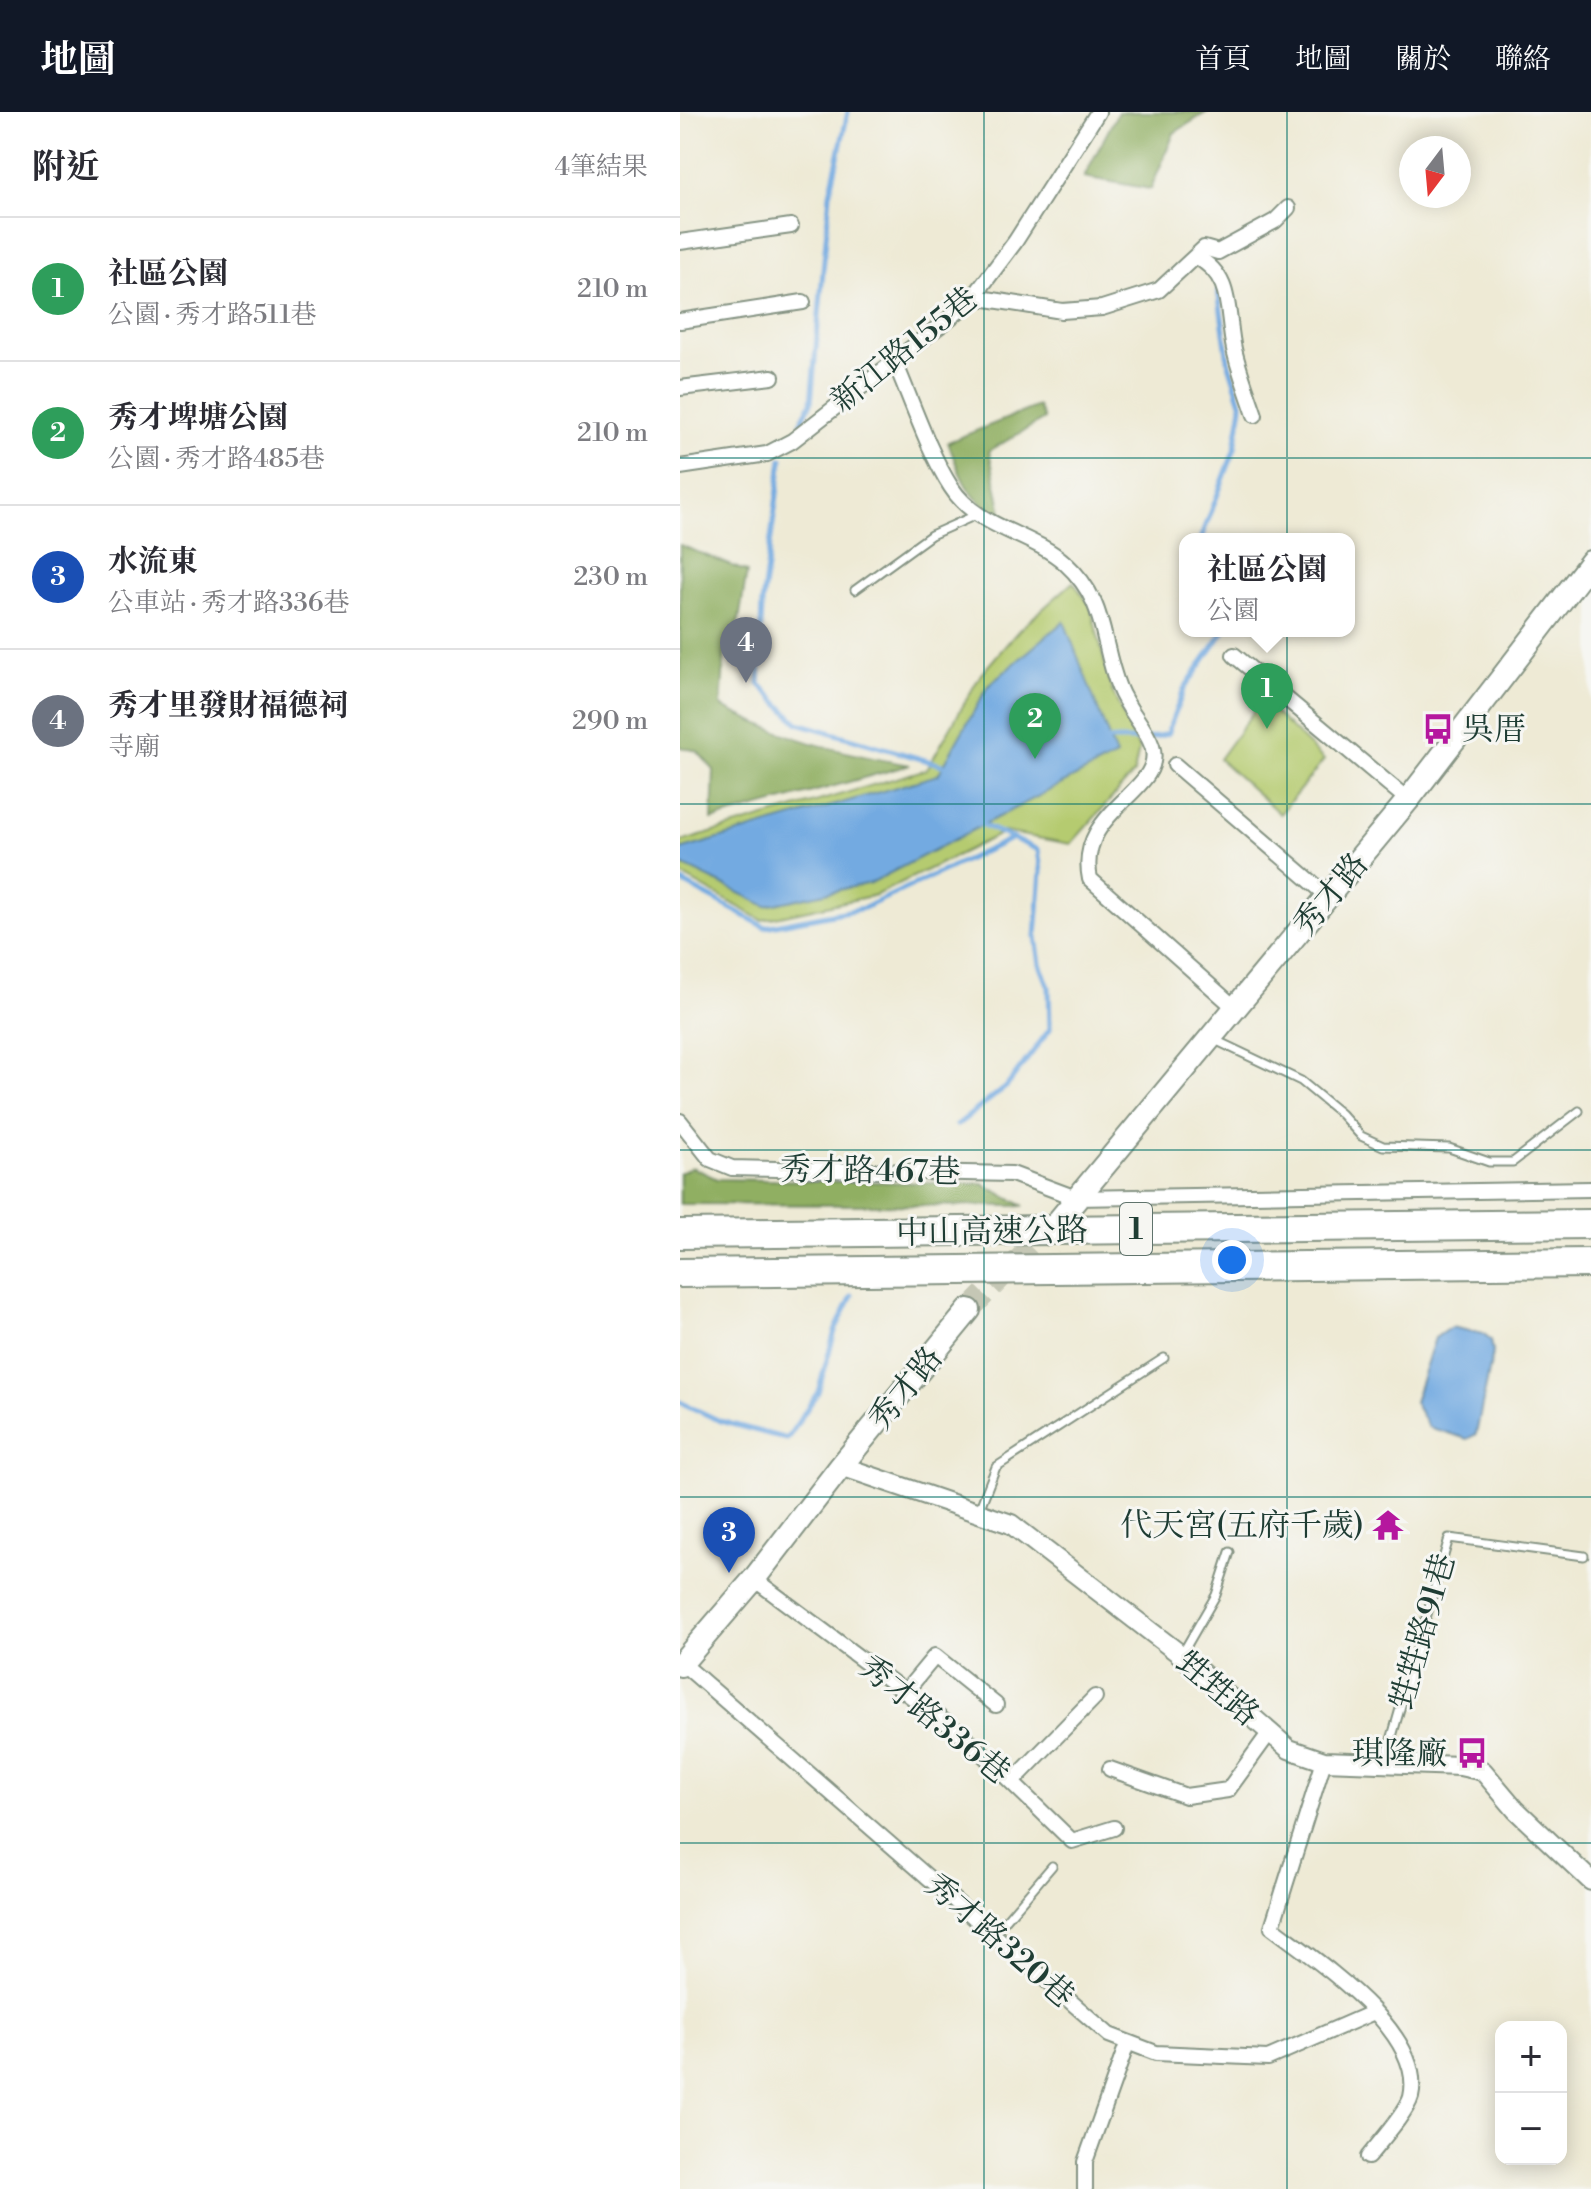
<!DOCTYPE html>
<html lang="zh-TW">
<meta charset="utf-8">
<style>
body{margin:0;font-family:"Libre Bodoni","Noto Serif TC",serif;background:#f7f7f7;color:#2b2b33}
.controls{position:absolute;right:24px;bottom:24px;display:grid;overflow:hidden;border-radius:16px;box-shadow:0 4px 20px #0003}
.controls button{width:72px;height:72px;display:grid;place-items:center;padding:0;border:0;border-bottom:2px solid #e1e1e2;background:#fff;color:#2b2b33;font:40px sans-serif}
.compass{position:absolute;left:719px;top:24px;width:72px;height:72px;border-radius:50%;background:#fff;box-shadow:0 4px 20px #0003;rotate:196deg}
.you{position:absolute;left:552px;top:1148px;width:28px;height:28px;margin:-20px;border:6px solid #fff;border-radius:50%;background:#1a73e8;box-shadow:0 0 0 12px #1a73e833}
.badge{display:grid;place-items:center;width:52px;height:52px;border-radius:50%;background:#111827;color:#fff;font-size:26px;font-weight:700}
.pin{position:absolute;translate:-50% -66px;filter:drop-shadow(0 2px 4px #0008)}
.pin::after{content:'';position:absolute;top:42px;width:28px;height:24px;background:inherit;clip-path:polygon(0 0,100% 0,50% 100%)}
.popup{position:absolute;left:499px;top:421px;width:176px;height:104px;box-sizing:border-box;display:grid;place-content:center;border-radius:16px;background:#fff;filter:drop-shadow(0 2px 6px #0005);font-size:26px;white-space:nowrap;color:#7c7c81}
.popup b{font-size:30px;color:#2b2b33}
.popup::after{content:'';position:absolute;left:50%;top:100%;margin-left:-16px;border:16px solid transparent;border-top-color:#fff}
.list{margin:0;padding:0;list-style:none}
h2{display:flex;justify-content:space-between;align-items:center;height:104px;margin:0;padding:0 32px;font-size:34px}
h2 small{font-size:26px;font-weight:400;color:#7c7c81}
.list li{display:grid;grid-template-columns:52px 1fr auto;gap:24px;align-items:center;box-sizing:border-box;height:144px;padding:0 32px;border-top:2px solid #e1e1e2}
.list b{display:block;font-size:30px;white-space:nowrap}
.list p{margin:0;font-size:26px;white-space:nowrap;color:#7c7c81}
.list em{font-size:26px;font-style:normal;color:#7c7c81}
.map{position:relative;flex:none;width:911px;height:2077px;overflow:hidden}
header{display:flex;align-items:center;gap:48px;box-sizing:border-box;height:112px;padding:0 40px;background:#111827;color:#fff}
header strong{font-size:38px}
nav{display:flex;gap:44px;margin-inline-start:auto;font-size:28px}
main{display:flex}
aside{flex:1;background:#fff}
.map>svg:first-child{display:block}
.green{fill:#b5cb6f;stroke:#6a8452;stroke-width:2}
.forest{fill:#90af62;stroke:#58764b;stroke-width:2}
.water{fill:#73aae1;stroke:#49748a;stroke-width:2}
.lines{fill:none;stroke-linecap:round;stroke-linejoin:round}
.stream{stroke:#73aae1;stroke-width:5}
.secondary-tunnel{stroke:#c5c7b5;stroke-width:22;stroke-dasharray:22 11;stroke-linecap:butt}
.service-casing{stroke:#869484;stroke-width:11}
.minor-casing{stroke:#869484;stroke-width:18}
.tertiary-casing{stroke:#869484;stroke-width:22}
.secondary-casing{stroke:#869484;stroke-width:26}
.motorway-casing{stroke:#869484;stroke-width:32}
.service{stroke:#fff;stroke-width:7}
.minor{stroke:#fff;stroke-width:14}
.tertiary{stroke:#fff;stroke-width:18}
.secondary{stroke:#fff;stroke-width:22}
.motorway{stroke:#fff;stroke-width:28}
.grid{fill:none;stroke:#0f766e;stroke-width:2;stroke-opacity:0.55}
.labels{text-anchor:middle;stroke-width:6;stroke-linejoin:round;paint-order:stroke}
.shield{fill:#f6f6f2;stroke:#60746d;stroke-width:2}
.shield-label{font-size:30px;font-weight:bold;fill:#1f3d34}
.street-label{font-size:32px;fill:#1f3d34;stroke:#f6f6f2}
.poi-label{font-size:32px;fill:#1f3d34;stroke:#f6f6f2;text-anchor:end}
</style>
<header>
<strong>地圖</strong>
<nav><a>首頁</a><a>地圖</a><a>關於</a><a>聯絡</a></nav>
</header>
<main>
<aside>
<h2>附近<small>4筆結果</small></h2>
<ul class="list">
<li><span class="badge" style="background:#2e9e5b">1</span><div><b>社區公園</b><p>公園 · 秀才路511巷</p></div><em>210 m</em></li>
<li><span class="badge" style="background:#2e9e5b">2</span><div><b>秀才埤塘公園</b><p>公園 · 秀才路485巷</p></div><em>210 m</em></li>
<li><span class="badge" style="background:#1a4fb4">3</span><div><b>水流東</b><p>公車站 · 秀才路336巷</p></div><em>230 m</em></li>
<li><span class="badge" style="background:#6b7280">4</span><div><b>秀才里發財福德祠</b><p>寺廟</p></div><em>290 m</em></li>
</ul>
</aside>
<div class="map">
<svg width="911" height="2077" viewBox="0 0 911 2077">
<rect width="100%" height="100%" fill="#f6f6f2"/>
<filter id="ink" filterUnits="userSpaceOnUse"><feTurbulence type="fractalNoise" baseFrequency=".0125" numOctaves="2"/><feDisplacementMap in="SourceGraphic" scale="16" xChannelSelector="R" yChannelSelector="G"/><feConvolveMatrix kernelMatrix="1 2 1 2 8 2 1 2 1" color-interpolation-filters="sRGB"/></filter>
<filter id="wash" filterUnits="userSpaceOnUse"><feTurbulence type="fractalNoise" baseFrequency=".006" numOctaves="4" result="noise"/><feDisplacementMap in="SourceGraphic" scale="32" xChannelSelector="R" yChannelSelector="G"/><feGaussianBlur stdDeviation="1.8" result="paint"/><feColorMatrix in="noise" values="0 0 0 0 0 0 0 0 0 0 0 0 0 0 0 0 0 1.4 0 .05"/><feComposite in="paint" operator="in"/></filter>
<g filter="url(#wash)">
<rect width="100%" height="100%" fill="#eeead5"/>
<!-- green -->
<g class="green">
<path d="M393 470 410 493 432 579 459 637 454 661 391 732 324 720 196 783 82 808 0 762V730L247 657 301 562 339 518Z"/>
<path d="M582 588 644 648 600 702 539 647Z"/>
</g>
<!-- forest -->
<g class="forest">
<path d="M438 0H527L494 21 471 77 404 65Z"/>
<path d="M358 294 364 307 309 339 323 405C287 388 281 366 268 330Z"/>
<path d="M0 433 67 460 59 508 45 537 41 594C104 627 161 641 230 653L32 708 34 658 17 639 0 635Z"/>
<path d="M12 1055 37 1067 303 1072 344 1094 0 1092V1061Z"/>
</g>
<!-- water -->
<g class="water">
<path d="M384 509 436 644 191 771 86 794 0 752V738L258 663 308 574Z"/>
<path d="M771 1215 804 1222 811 1228 813 1240 796 1322 787 1327 748 1315 734 1290 755 1226Z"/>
</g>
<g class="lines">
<!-- stream -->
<g class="stream">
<path d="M121 310 131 291 150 82 168 0"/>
<path d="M102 347 82 491 79 572 118 611 269 655"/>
<path d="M521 427 555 336 562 294 548 249 538 178"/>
<path d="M425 628H463L487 622 504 577 544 519"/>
<path d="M0 769 85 815 184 796 333 726"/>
<path d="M277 1013 327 974 370 917 369 875 360 852 356 825 361 759 358 738 303 713 301 708"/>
<path d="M0 1290 40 1309 107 1327 138 1280 155 1219 172 1184"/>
</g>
</g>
</g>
<g filter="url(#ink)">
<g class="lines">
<!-- secondary-tunnel -->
<path class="secondary-tunnel" d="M289 1198 376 1110"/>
<defs>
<g id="service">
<path d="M175 478 251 423 296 403"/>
<path d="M535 928 621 969 661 1002 681 1024 703 1034 769 1036 809 1050H833L899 999"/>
<path d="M299 1398 316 1355 484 1246"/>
<path d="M502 1542 536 1483 550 1440"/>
<path d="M705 1649 769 1426 904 1444"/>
<path d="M313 1823 372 1754"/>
</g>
<g id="minor">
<path d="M0 130 111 114"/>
<path d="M516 145C554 164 546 201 554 237 559 259 568 282 575 303"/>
<path d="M294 185 382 199 422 196 479 178 524 136 538 140 595 109 608 96"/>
<path d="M0 209 123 190"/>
<path d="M214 248C230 285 250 343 271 375 298 417 350 420 385 451 428 490 420 529 439 576 447 597 465 614 472 634 487 679 395 697 410 767L554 895"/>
<path d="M0 276 92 265"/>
<path d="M0 355 87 342 112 329 289 191 335 130 418 0"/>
<path d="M554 543 728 688"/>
<path d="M495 653 649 785"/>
<path d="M0 1009 30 1047 52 1056 332 1062 396 1086 911 1077"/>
<path d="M74 1467 284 1624 392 1729 434 1716"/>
<path d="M2 1551 429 1923 476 1941 588 1946 694 1900"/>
<path d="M226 1579 255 1544 316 1593"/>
<path d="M644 1649 592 1815C636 1849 746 1920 731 1985 727 2000 698 2032 688 2045"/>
<path d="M430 1657 506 1684 548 1678 590 1620"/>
<path d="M332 1670 415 1585"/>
<path d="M405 2077V2050L447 1932"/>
</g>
<path id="tertiary" d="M161 1354 331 1412 501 1543 609 1637 644 1649 780 1654 803 1659 836 1698 911 1769"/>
<g id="secondary">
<path d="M380 1107 728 688 911 450"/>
<path d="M0 1553 74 1467 161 1354 289 1198"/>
</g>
<g id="motorway">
<path d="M0 1122 911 1112"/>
<path d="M0 1161 911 1151"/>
</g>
</defs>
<!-- service casing -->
<use href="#service" class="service-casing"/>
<!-- minor casing -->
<use href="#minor" class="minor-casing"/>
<!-- tertiary casing -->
<use href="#tertiary" class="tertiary-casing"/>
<!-- secondary casing -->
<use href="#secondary" class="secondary-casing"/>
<!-- motorway casing -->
<use href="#motorway" class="motorway-casing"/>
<!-- service -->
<use href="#service" class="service"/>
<!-- minor -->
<use href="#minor" class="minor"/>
<!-- tertiary -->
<use href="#tertiary" class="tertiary"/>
<!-- secondary -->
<use href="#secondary" class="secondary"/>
<!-- motorway -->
<use href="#motorway" class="motorway"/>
</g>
</g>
<!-- grid -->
<path class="grid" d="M304 0V2077M607 0V2077M0 346H911M0 692H911M0 1038H911M0 1385H911M0 1731H911"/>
<!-- icons -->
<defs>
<symbol id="bus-bare" viewBox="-9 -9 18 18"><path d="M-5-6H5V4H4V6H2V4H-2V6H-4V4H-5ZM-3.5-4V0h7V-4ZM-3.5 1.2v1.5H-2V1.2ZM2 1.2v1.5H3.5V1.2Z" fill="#b5179e" stroke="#f6f6f2" stroke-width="2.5" paint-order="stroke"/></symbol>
<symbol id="temple-bare" viewBox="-9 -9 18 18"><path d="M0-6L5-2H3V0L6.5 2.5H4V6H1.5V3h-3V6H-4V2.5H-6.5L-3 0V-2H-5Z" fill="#b5179e" stroke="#f6f6f2" stroke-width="2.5" paint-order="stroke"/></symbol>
</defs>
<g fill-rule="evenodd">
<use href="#bus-bare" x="736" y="595" width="44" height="44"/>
<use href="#temple-bare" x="686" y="1391" width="44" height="44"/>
<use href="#bus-bare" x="770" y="1619" width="44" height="44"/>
</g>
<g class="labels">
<!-- shield labels -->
<rect class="shield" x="440" y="1091" width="32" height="52" rx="6"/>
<g class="shield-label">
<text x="456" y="1127">1</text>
</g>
<!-- street labels -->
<g class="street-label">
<text transform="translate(224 237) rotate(-39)" y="11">新江路155巷</text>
<text transform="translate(650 782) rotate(-50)" y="11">秀才路</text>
<text transform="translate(190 1058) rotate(1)" y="11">秀才路467巷</text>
<text transform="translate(312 1119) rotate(-1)" y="11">中山高速公路</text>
<text transform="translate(225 1276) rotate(-51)" y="11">秀才路</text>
<text transform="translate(742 1519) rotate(-74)" y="11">甡甡路91巷</text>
<text transform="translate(538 1576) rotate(40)" y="11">甡甡路</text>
<text transform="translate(255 1607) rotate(39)" y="11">秀才路336巷</text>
<text transform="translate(320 1828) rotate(41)" y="11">秀才路320巷</text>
</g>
<!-- poi labels -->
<g class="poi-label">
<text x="782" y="628" text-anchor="start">吳厝</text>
<text x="684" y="1424">代天宮(五府千歲)</text>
<text x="768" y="1652">琪隆廠</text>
</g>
</g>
</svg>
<div class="controls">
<button>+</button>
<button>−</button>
</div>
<svg class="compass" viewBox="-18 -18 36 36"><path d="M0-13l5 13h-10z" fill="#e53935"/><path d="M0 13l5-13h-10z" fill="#7c7c81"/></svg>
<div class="you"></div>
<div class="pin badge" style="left:587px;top:617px;background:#2e9e5b">1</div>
<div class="popup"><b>社區公園</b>公園</div>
<div class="pin badge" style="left:355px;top:647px;background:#2e9e5b">2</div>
<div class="pin badge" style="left:49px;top:1461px;background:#1a4fb4">3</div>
<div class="pin badge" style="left:66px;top:571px;background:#6b7280">4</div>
</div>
</main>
